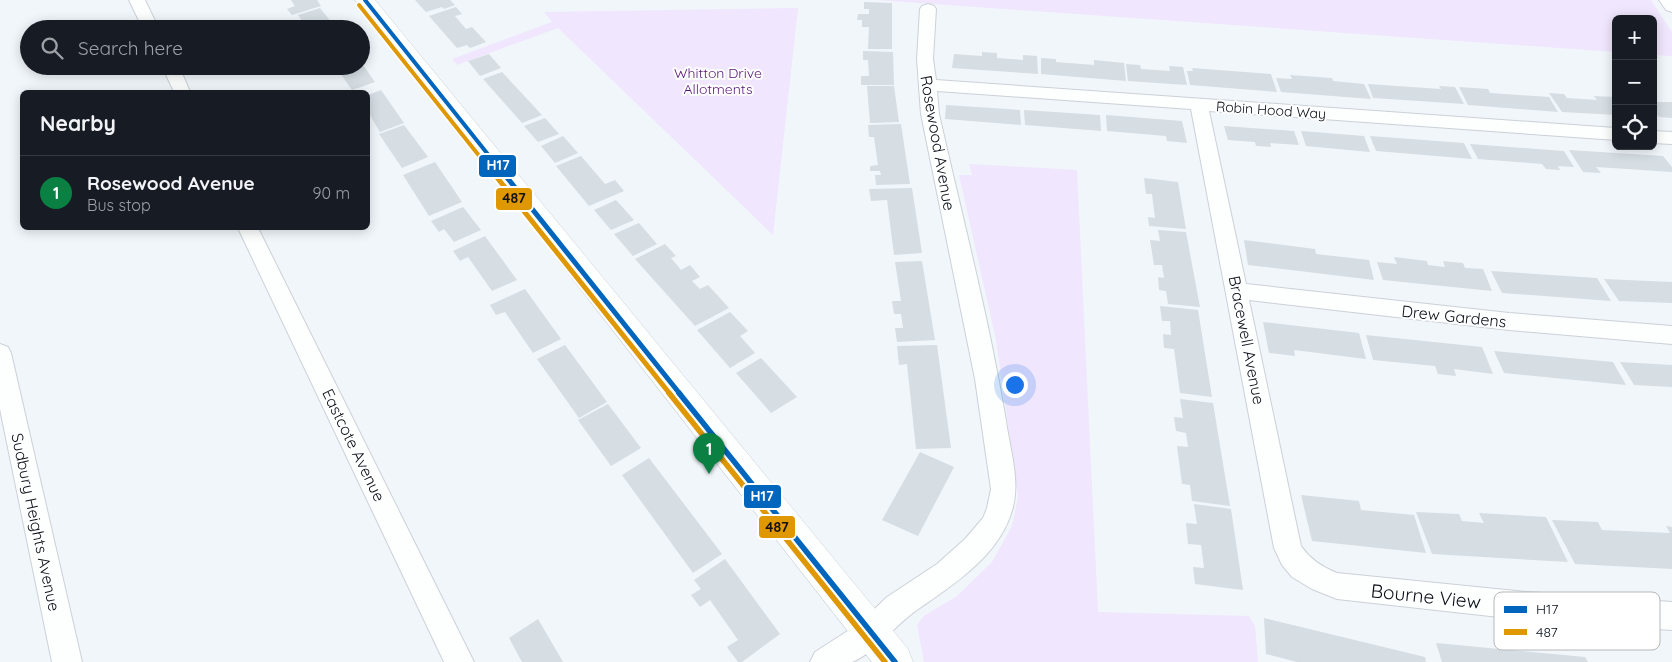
<!DOCTYPE html>
<meta charset="utf-8">
<style>
body{margin:0;font-family:Quicksand,sans-serif;background:#20242c;color:#f1f3f6}
.controls{position:absolute;right:15px;top:15px;display:grid;overflow:hidden;border-radius:8px;box-shadow:0 2px 12px #0003}
.controls button{width:45px;height:45px;display:grid;place-items:center;padding:0;border:0;border-bottom:1px solid #363941;background:#171b24;color:#f1f3f6;font:25px sans-serif}
.you{position:absolute;left:1014px;top:384px;width:18px;height:18px;margin:-12px;border:4px solid #fff;border-radius:50%;background:#1a73e8;box-shadow:0 0 0 8px #1a73e833}
.badge{display:grid;place-items:center;width:32px;height:32px;border-radius:50%;background:#0b8043;color:#fff;font-size:16px;font-weight:700}
.pin{position:absolute;translate:-50% -41px;filter:drop-shadow(0 1px 2px #0008)}
.pin::after{content:'';position:absolute;top:26px;width:18px;height:15px;background:inherit;clip-path:polygon(0 0,100% 0,50% 100%)}
.list{margin:0;padding:0;list-style:none}
h2{display:flex;justify-content:space-between;align-items:center;height:65px;margin:0;padding:0 20px;font-size:21px}
h2 small{font-size:16px;font-weight:400;color:#9ea1a6}
.list li{display:grid;grid-template-columns:32px 1fr auto;gap:15px;align-items:center;box-sizing:border-box;height:75px;padding:0 20px;border-top:1px solid #363941}
.list b{display:block;font-size:19px;white-space:nowrap}
.list p{margin:0;font-size:16px;white-space:nowrap;color:#9ea1a6}
.list em{font-size:16px;font-style:normal;color:#9ea1a6}
.icon{flex:none;width:28px;height:28px;fill:none;stroke:currentColor;stroke-width:2;stroke-linecap:round;stroke-linejoin:round}
.map{position:relative;flex:none;width:1672px;height:662px;overflow:hidden}
.search{position:absolute;background:#171b24;box-shadow:0 2px 12px #0003;left:20px;top:20px;width:350px;height:55px;display:flex;align-items:center;gap:12px;box-sizing:border-box;padding:0 18px;border-radius:28px;color:#9ea1a6;font-size:19px}
.panel{position:absolute;background:#171b24;box-shadow:0 2px 12px #0003;left:20px;top:90px;width:350px;height:140px;border-radius:8px}
.map>svg:first-child{display:block}
.green{fill:#f0e6fd}
.building{fill:#d6dee3}
.lines{fill:none;stroke-linecap:round;stroke-linejoin:round}
.minor-casing{stroke:#cbd1d7;stroke-width:2}
.major-casing{stroke:#cbd1d7;stroke-width:1}
.minor{fill:#fdfefe;fill-rule:evenodd}
.major{fill:#fdfefe;fill-rule:evenodd}
.bus-1-far2-casing{stroke:#fff;stroke-width:7}
.bus-1-far1-casing{stroke:#fff;stroke-width:9}
.bus-1-casing{stroke:#fff;stroke-width:9}
.bus-2-far2-casing{stroke:#fff;stroke-width:7}
.bus-2-far1-casing{stroke:#fff;stroke-width:9}
.bus-2-casing{stroke:#fff;stroke-width:9}
.bus-1-far2{stroke:#0065bd;stroke-width:4}
.bus-1-far1{stroke:#0065bd;stroke-width:5}
.bus-1{stroke:#0065bd;stroke-width:5.5}
.bus-2-far2{stroke:#df9702;stroke-width:4}
.bus-2-far1{stroke:#df9702;stroke-width:5}
.bus-2{stroke:#df9702;stroke-width:5.5}
.labels{text-anchor:middle;stroke-width:4;stroke-linejoin:round;paint-order:stroke}
.far-park-label{font-size:14px;fill:#561573;stroke:#fff}
.far-street-label{font-size:14px;fill:#080e16;stroke:#fff}
.street-label{font-size:16px;fill:#080e16;stroke:#fff}
.near-street-label{font-size:19px;fill:#080e16;stroke:#fff}
.key{fill:#fff;stroke:#b5b7b9;stroke-width:1}
.key-label{font-size:14px;fill:#080e16}
.line-badge{stroke:#fff;stroke-width:2}
.badge-label{font-size:14px;text-anchor:middle;font-weight:bold;fill:#fff}
.pale-badge-label{font-size:14px;text-anchor:middle;font-weight:bold;fill:#111}
</style>
<div class="map">
<svg width="1672" height="662" viewBox="0 0 1672 662">
<rect width="100%" height="100%" fill="#f1f6fb"/>
<!-- green -->
<g class="green">
<path d="M877 0H1651L1672 32V56L1653 55V19H1616V52Z"/>
<path d="M798 8 773 235 558 28 457 65 452 59 552 22 544 12Z"/>
<path d="M969 164 1077 170 1098 612 1249 616 1255 626 1258 662H924L917 625 924 616 957 596 992 562 1012 526 1018 497 996 340 959 175H972Z"/>
</g>
<!-- building -->
<g class="building">
<path d="M291 0H317L321 6 292 15 287 9 295 6Z"/>
<path d="M415 0H450L455 5 444 9 442 7 426 12Z"/>
<path d="M864 2 892 3V49H868L869 27H862V20H857L858 14H869V9H864Z"/>
<path d="M456 7 462 14 455 16 466 29 472 27 486 42 470 48 467 45 457 48 429 16Z"/>
<path d="M320 8 332 23 315 29H308L298 15Z"/>
<path d="M863 51 893 52 894 85H861V76H869L868 60H863Z"/>
<path d="M982 52 997 53V58L1023 60V55L1037 56 1038 74 952 68 954 54 982 56Z"/>
<path d="M489 54 501 68 480 76 468 61Z"/>
<path d="M1041 58 1056 59V62L1094 65V60L1124 63 1126 81 1041 74Z"/>
<path d="M361 62 375 82 352 90 338 70 329 72 325 66H361Z"/>
<path d="M1126 64 1140 65 1141 69 1170 71 1169 66 1183 67 1187 85 1128 81Z"/>
<path d="M1192 68 1271 74 1277 92 1190 85 1187 71H1193Z"/>
<path d="M502 72 542 115 522 123 483 79Z"/>
<path d="M1290 75 1332 78 1333 81 1364 84 1371 99 1281 92 1276 78 1292 79Z"/>
<path d="M1368 84 1441 89 1439 86 1455 87 1464 104 1373 98Z"/>
<path d="M867 86H894L899 122 870 123Z"/>
<path d="M1459 87 1488 89 1490 93 1549 97 1558 112 1468 105Z"/>
<path d="M381 90 404 123 380 132 368 112V95Z"/>
<path d="M1549 93 1564 94 1567 98 1597 100 1594 96 1616 97V115L1562 112Z"/>
<path d="M1653 102H1672V118L1659 117 1653 110Z"/>
<path d="M946 105 1020 110 1021 125 945 119Z"/>
<path d="M1024 110 1100 115 1101 131 1025 125Z"/>
<path d="M1106 115 1182 121 1187 143 1167 141 1166 136 1107 131Z"/>
<path d="M545 118 559 134 538 142 524 126Z"/>
<path d="M901 124 910 184 876 185 875 175H881L880 171H870V166L878 165 874 137H869L868 125Z"/>
<path d="M404 125 428 157 402 168 379 134Z"/>
<path d="M1224 126 1294 131 1299 145 1270 143 1271 147 1256 146 1255 142 1228 140Z"/>
<path d="M1301 131 1364 136 1370 152 1306 146Z"/>
<path d="M563 136 578 153 555 163 541 146Z"/>
<path d="M1370 136 1464 143 1472 159 1376 151Z"/>
<path d="M1470 144 1564 151 1574 167 1558 166 1560 170 1546 169 1542 164 1478 159Z"/>
<path d="M1569 150 1663 156 1672 167V172L1596 167 1601 173 1583 172Z"/>
<path d="M581 156 605 184 615 180 624 191 589 206 556 166Z"/>
<path d="M435 162 462 202 429 216 403 175Z"/>
<path d="M1144 178 1178 182 1186 229 1149 226 1148 217 1155 218 1152 194H1146Z"/>
<path d="M912 188 922 253 894 255 887 200 871 201 869 189Z"/>
<path d="M616 200 634 220 611 230 594 210Z"/>
<path d="M463 207 481 230 454 242 444 229 439 232 431 221Z"/>
<path d="M639 223 657 244 633 256 614 234Z"/>
<path d="M1158 230 1186 232 1200 307 1168 304 1166 291 1159 290 1158 277 1164 278 1162 265H1154L1150 240 1160 241Z"/>
<path d="M485 236 517 280 492 291 468 257 460 261 453 251Z"/>
<path d="M1244 240 1315 249 1316 254 1369 260 1374 280 1248 265Z"/>
<path d="M665 244 676 256 671 258 681 270 690 265 700 277 692 281 700 289 708 285 729 308 695 326 635 259Z"/>
<path d="M1394 257 1427 261 1428 265 1445 267 1443 261 1463 263 1465 268 1483 269 1492 291 1383 280 1377 262 1397 264Z"/>
<path d="M922 261 935 340 897 342 895 328H903L901 314H894L892 301H901L895 262Z"/>
<path d="M1491 271 1597 278 1611 301 1502 293Z"/>
<path d="M1604 279 1672 282V303L1619 301Z"/>
<path d="M525 289 561 339 533 353 505 312 496 315 490 305Z"/>
<path d="M1160 306 1198 310 1212 397 1180 393 1174 349 1164 348 1163 334 1171 335 1170 321H1162Z"/>
<path d="M730 312 748 331 740 336 755 353 730 368 697 330Z"/>
<path d="M1263 322 1359 333 1366 359 1294 350 1295 356 1269 353Z"/>
<path d="M1366 335 1482 347 1493 374 1454 369 1456 376 1438 374 1435 366 1373 360Z"/>
<path d="M565 345 607 402 579 418 537 359Z"/>
<path d="M937 345 951 448 916 449 907 364 899 365 897 346Z"/>
<path d="M1494 351 1613 362 1626 385 1504 373Z"/>
<path d="M761 358 797 397 771 413 736 373Z"/>
<path d="M1620 362 1672 365V387L1634 385Z"/>
<path d="M1180 399 1213 403 1230 506 1192 501 1190 485 1182 484 1177 446 1188 447 1186 433 1176 431 1174 417 1183 418Z"/>
<path d="M608 404 641 448 611 466 578 420Z"/>
<path d="M920 452 954 467 918 536 882 520Z"/>
<path d="M649 458 722 554 693 573 622 475Z"/>
<path d="M1301 495 1359 501 1361 510 1414 515 1426 553 1312 541Z"/>
<path d="M1194 504 1231 509 1243 590 1195 584 1193 567 1204 568 1201 545 1188 544 1186 523 1197 524Z"/>
<path d="M1416 512 1459 514 1462 521 1484 523 1479 513 1546 517 1568 562 1432 554Z"/>
<path d="M1552 520 1598 522 1602 530 1670 533 1666 526 1672 527V569L1575 564Z"/>
<path d="M725 559 780 634 742 662H738L727 647 738 640 710 600 700 607 691 595 701 589 694 580Z"/>
<path d="M1264 618 1425 657 1426 662H1297L1266 654Z"/>
<path d="M538 619 563 662H522L509 638Z"/>
<path d="M1436 643 1585 657 1588 662H1442Z"/>
</g>
<g class="lines">
<defs>
<g id="minor">
<path d="M129 0H145L159 29H143Z"/>
<path d="M1659 0H1672V12L1666 10Z"/>
<path d="M928 4 934 6 936 9 933 59 936 80 1616 128V140L1209 111 1246 284 1509 313 1672 326V344L1509 330 1249 300 1301 546C1310 559 1322 567 1337 573L1527 592 1672 602V630L1527 620 1337 599 1312 589 1292 577 1282 565 1274 548 1191 109 937 91 939 114C962 216 989 318 1006 421 1010 449 1020 480 1013 507 1001 555 954 584 917 610 896 624 875 653 852 662 843 662 821 662 810 662L815 652 860 623 887 597 937 564 965 539 983 518 987 508 991 489 975 379 921 114 917 59 920 9 922 6Z"/>
<path d="M162 66H179L190 92H174Z"/>
<path d="M1653 131 1672 132V144L1653 143Z"/>
<path d="M238 228H258L474 662H444Z"/>
<path d="M0 344 8 347 11 353 82 662H52L0 409Z"/>
</g>
<path id="major" d="M355 0H375L908 649 913 662H872Z"/>
</defs>
<!-- minor casing -->
<use href="#minor" class="minor-casing"/>
<!-- major casing -->
<use href="#major" class="major-casing"/>
<!-- minor -->
<use href="#minor" class="minor"/>
<!-- major -->
<use href="#major" class="major"/>
<defs>
<path id="bus-1-far2" d="M365 0 506 177"/>
<path id="bus-1-far1" d="M505 175 680 394"/>
<path id="bus-1" d="M679 393 895 662"/>
<path id="bus-2-far2" d="M359 5 496 177"/>
<path id="bus-2-far1" d="M495 175 670 394"/>
<path id="bus-2" d="M669 393 885 662"/>
</defs>
<!-- bus-1-far2 casing -->
<use href="#bus-1-far2" class="bus-1-far2-casing"/>
<!-- bus-1-far1 casing -->
<use href="#bus-1-far1" class="bus-1-far1-casing"/>
<!-- bus-1 casing -->
<use href="#bus-1" class="bus-1-casing"/>
<!-- bus-2-far2 casing -->
<use href="#bus-2-far2" class="bus-2-far2-casing"/>
<!-- bus-2-far1 casing -->
<use href="#bus-2-far1" class="bus-2-far1-casing"/>
<!-- bus-2 casing -->
<use href="#bus-2" class="bus-2-casing"/>
<!-- bus-1-far2 -->
<use href="#bus-1-far2" class="bus-1-far2"/>
<!-- bus-1-far1 -->
<use href="#bus-1-far1" class="bus-1-far1"/>
<!-- bus-1 -->
<use href="#bus-1" class="bus-1"/>
<!-- bus-2-far2 -->
<use href="#bus-2-far2" class="bus-2-far2"/>
<!-- bus-2-far1 -->
<use href="#bus-2-far1" class="bus-2-far1"/>
<!-- bus-2 -->
<use href="#bus-2" class="bus-2"/>
</g>
<g class="labels">
<!-- far-park labels -->
<g class="far-park-label">
<text x="718" y="78">Whitton Drive<tspan x="718" dy="16">Allotments</tspan></text>
</g>
<!-- far-street labels -->
<g class="far-street-label">
<text transform="translate(1271 110) rotate(4)" y="5">Robin Hood Way</text>
</g>
<!-- street labels -->
<g class="street-label">
<text transform="translate(938 143) rotate(80)" y="6">Rosewood Avenue</text>
<text transform="translate(1454 316) rotate(6)" y="6">Drew Gardens</text>
<text transform="translate(1247 340) rotate(79)" y="6">Bracewell Avenue</text>
<text transform="translate(354 445) rotate(64)" y="6">Eastcote Avenue</text>
<text transform="translate(36 522) rotate(78)" y="6">Sudbury Heights Avenue</text>
</g>
<!-- near-street labels -->
<g class="near-street-label">
<text transform="translate(1426 596) rotate(6)" y="7">Bourne View</text>
</g>
</g>
<!-- legend -->
<rect x="1494" y="592" width="166" height="58" rx="8" class="key"/>
<rect x="1504" y="606" width="23" height="7" fill="#0065bd"/>
<rect x="1504" y="629" width="23" height="6" fill="#df9702"/>
<g class="key-label">
<text x="1536" y="614">H17</text>
<text x="1536" y="637">487</text>
</g>
<g class="line-badge">
<rect x="478" y="154" width="39" height="24" rx="5" fill="#0065bd"/>
<rect x="495" y="187" width="38" height="24" rx="5" fill="#df9702"/>
<rect x="743" y="484" width="39" height="25" rx="5" fill="#0065bd"/>
<rect x="758" y="515" width="38" height="24" rx="5" fill="#df9702"/>
</g>
<g class="badge-label">
<text x="498" y="170">H17</text>
<text x="762" y="501">H17</text>
</g>
<g class="pale-badge-label">
<text x="514" y="203">487</text>
<text x="777" y="532">487</text>
</g>
</svg>
<div class="controls">
<button>+</button>
<button>−</button>
<button><svg class="icon" aria-label="locate" viewBox="0 0 24 24"><circle cx="12" cy="12" r="6"/><path d="M12 2v4M12 18v4M2 12h4M18 12h4"/></svg></button>
</div>
<div class="you"></div>
<div class="pin badge" style="left:709px;top:474px">1</div>
<div class="search"><svg class="icon" aria-label="search" viewBox="0 0 24 24"><circle cx="10" cy="10" r="6"/><path d="M15 15l6 6"/></svg>Search here</div>
<section class="panel">
<h2>Nearby<small></small></h2>
<ul class="list">
<li><span class="badge">1</span><div><b>Rosewood Avenue</b><p>Bus stop</p></div><em>90 m</em></li>
</ul>
</section>
</div>
